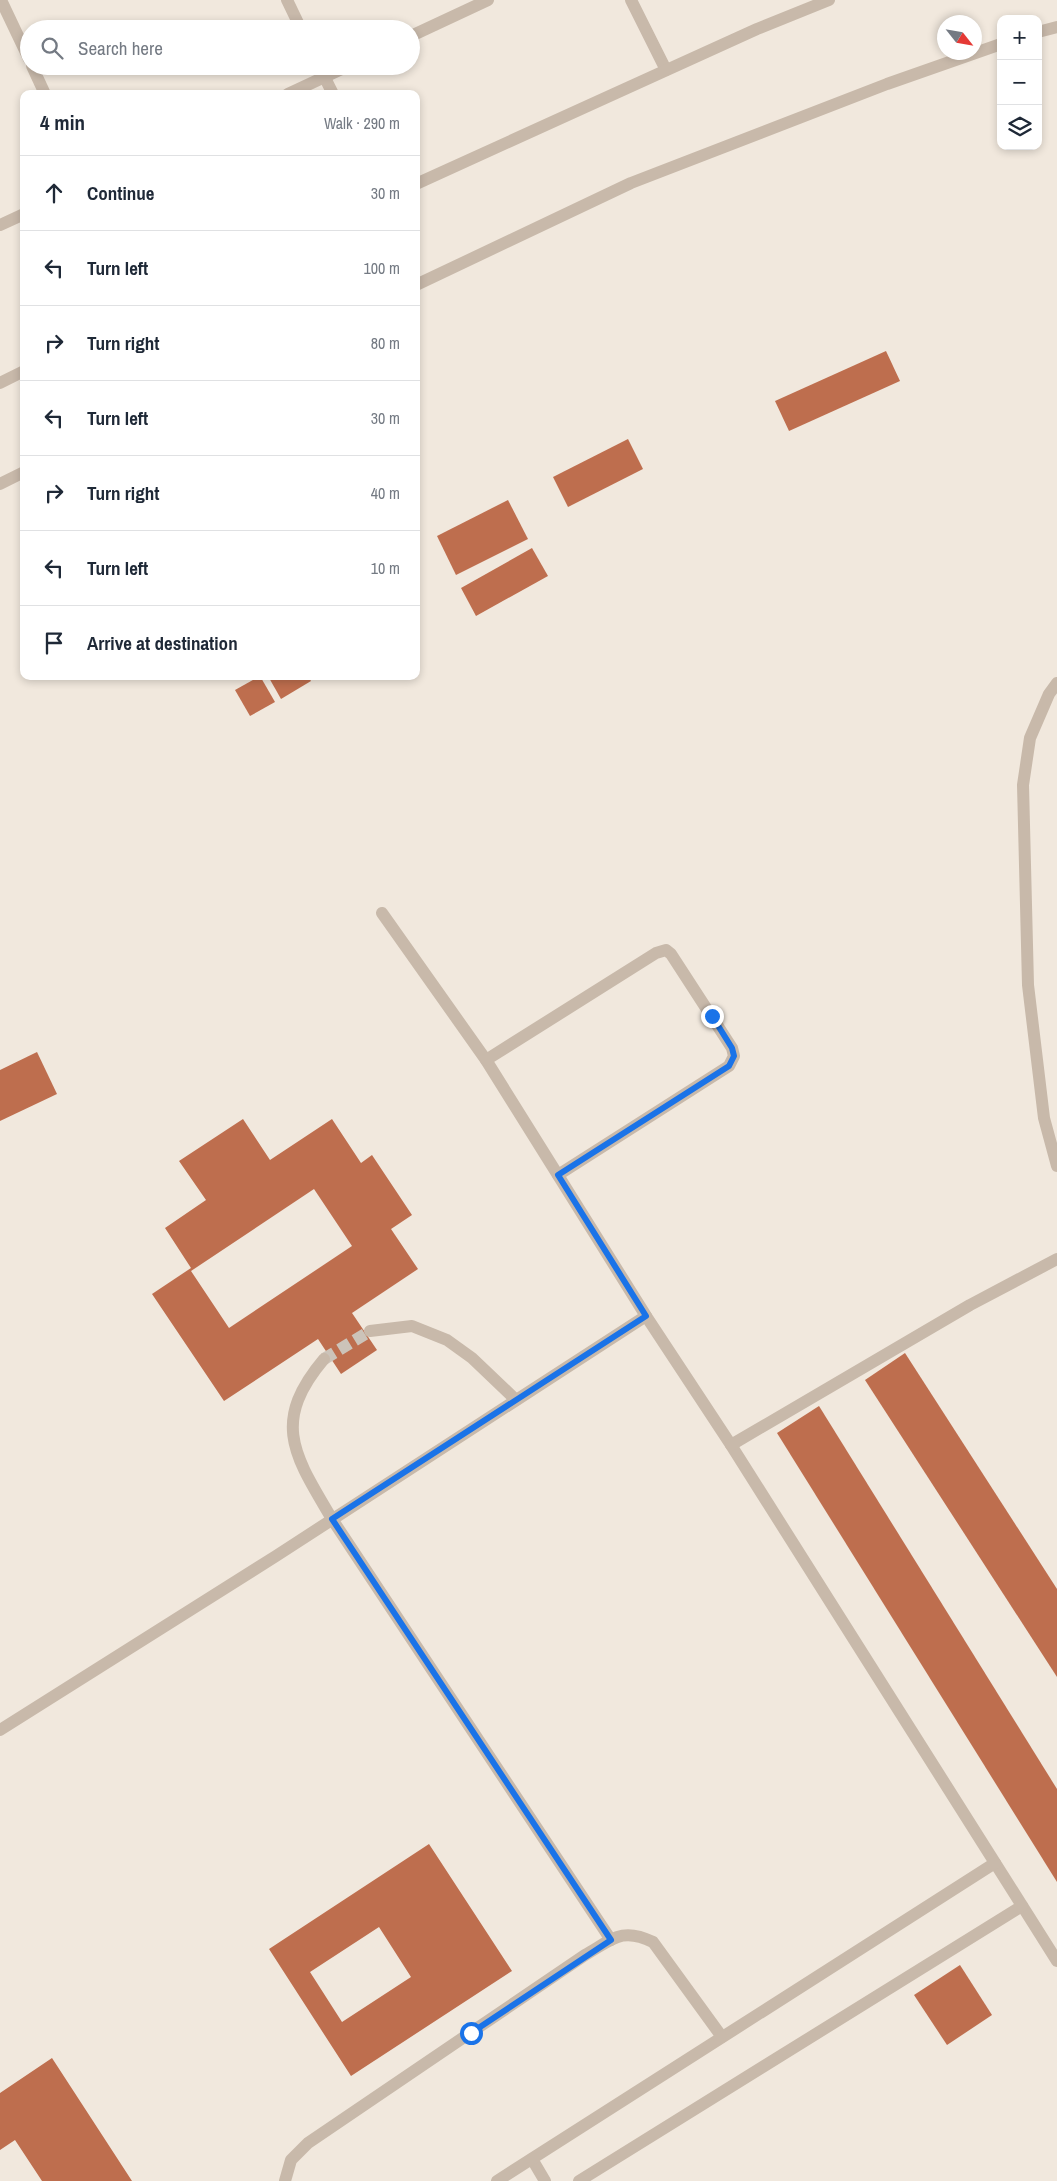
<!DOCTYPE html>
<meta charset="utf-8">
<style>
body{margin:0;font-family:"Archivo Narrow",sans-serif;background:#f2f2f3;color:#1f2937}
.controls{position:absolute;right:15px;top:15px;display:grid;overflow:hidden;border-radius:10px;box-shadow:0 2px 8px #0003}
.controls button{width:45px;height:45px;display:grid;place-items:center;padding:0;border:0;border-bottom:1px solid #e0e1e3;background:#fff;color:#1f2937;font:25px sans-serif}
.compass{position:absolute;left:937px;top:15px;width:45px;height:45px;border-radius:50%;background:#fff;box-shadow:0 2px 8px #0003;rotate:121deg}
.stop{position:absolute;width:15px;height:15px;margin:-11px;border:4px solid #1a73e8;border-radius:50%;background:#fff}
.stop.end{background:#1a73e8;border-color:#fff;box-shadow:0 1px 5px #0008}
.list{margin:0;padding:0;list-style:none}
h2{display:flex;justify-content:space-between;align-items:center;height:65px;margin:0;padding:0 20px;font-size:21px}
h2 small{font-size:16px;font-weight:400;color:#747a83}
.list li{display:grid;grid-template-columns:32px 1fr auto;gap:15px;align-items:center;box-sizing:border-box;height:75px;padding:0 20px;border-top:1px solid #e0e1e3}
.list b{display:block;font-size:19px;white-space:nowrap}
.list em{font-size:16px;font-style:normal;color:#747a83}
.icon{flex:none;width:28px;height:28px;fill:none;stroke:currentColor;stroke-width:2;stroke-linecap:round;stroke-linejoin:round}
.map{position:relative;flex:none;width:1057px;height:2181px;overflow:hidden}
.search{position:absolute;background:#fff;box-shadow:0 2px 8px #0003;left:20px;top:20px;width:400px;height:55px;display:flex;align-items:center;gap:12px;box-sizing:border-box;padding:0 18px;border-radius:28px;color:#747a83;font-size:19px}
.panel{position:absolute;background:#fff;box-shadow:0 2px 8px #0003;left:20px;top:90px;width:400px;height:590px;border-radius:10px}
.map>svg:first-child{display:block}
.building{fill:#be6e4e;fill-rule:evenodd}
.lines{fill:none;stroke-linecap:round;stroke-linejoin:round}
.minor-tunnel{stroke:#ccc3b9;stroke-width:12;stroke-dasharray:12 6;stroke-linecap:butt}
.minor{stroke:#c8b9aa;stroke-width:12}
.route{stroke:#1a73e8;stroke-width:6}
</style>
<div class="map">
<svg width="1057" height="2181" viewBox="0 0 1057 2181">
<rect width="100%" height="100%" fill="#f1e8dd"/>
<!-- building -->
<g class="building">
<path d="M886 351 900 381 789 431 775 401Z"/>
<path d="M628 439 643 469 568 507 553 477Z"/>
<path d="M508 500 528 539 456 575 437 536Z"/>
<path d="M532 548 548 576 476 616 461 588Z"/>
<path d="M260 676 275 702 250 716 235 690Z"/>
<path d="M268 676H308L311 681 281 699Z"/>
<path d="M37 1052 57 1094 0 1121V1070Z"/>
<path d="M243 1119 270 1160 332 1119 361 1163 372 1155 412 1215 391 1229 418 1269 352 1313 377 1350 341 1374 318 1339 224 1401 152 1294 191 1268 165 1228 206 1200 179 1161ZM314 1189 352 1246 229 1328 191 1271Z"/>
<path d="M905 1353 1057 1589V1677L865 1380Z"/>
<path d="M819 1406 1057 1789V1882L777 1433Z"/>
<path d="M429 1844 512 1971 351 2076 269 1949ZM379 1927 411 1977 342 2022 310 1972Z"/>
<path d="M960 1965 992 2015 947 2045 914 1995Z"/>
<path d="M52 2058 132 2181H42L15 2140 0 2150V2093Z"/>
</g>
<g class="lines">
<!-- minor-tunnel -->
<path class="minor-tunnel" d="M324 1359 370 1331"/>
<!-- minor -->
<g class="minor">
<path d="M1 0 29 59"/>
<path d="M287 0 301 29"/>
<path d="M631 0 666 70"/>
<path d="M1038 32 1057 27"/>
<path d="M411 36 488 0"/>
<path d="M32 66 45 94"/>
<path d="M319 66 333 94"/>
<path d="M288 94 348 66"/>
<path d="M416 184 757 29 829 0"/>
<path d="M0 225 24 214"/>
<path d="M416 285 631 183 887 84 1001 44"/>
<path d="M0 383 24 371"/>
<path d="M0 484 24 472"/>
<path d="M1057 683 1049 694 1030 738 1023 785 1028 985 1044 1118 1057 1166"/>
<path d="M382 913 486 1060 646 1316 731 1445 1057 1961"/>
<path d="M486 1060 656 953 666 950 671 954 732 1048 734 1056 729 1066 558 1175"/>
<path d="M370 1331 412 1326 447 1340 472 1358 516 1400"/>
<path d="M324 1359C270 1423 295 1456 332 1519L611 1940"/>
<path d="M731 1445 970 1305 1057 1259"/>
<path d="M0 1730 276 1556 646 1316"/>
<path d="M532 2159 545 2181"/>
<path d="M285 2181 291 2160 308 2143 585 1955C613 1939 622 1927 653 1942L722 2037"/>
<path d="M497 2181 995 1863"/>
<path d="M579 2181 1022 1906"/>
</g>
</g>
<g class="lines">
<!-- route -->
<path class="route" d="M471 2033 611 1940 332 1519 646 1316 558 1175 729 1066 734 1056 732 1048 712 1016"/>
</g>
</svg>
<div class="controls">
<button>+</button>
<button>−</button>
<button><svg class="icon" aria-label="layers" viewBox="0 0 24 24"><path d="M12 4l9 5-9 5-9-5zM3 14l9 5 9-5"/></svg></button>
</div>
<svg class="compass" viewBox="-18 -18 36 36"><path d="M0-13l5 13h-10z" fill="#e53935"/><path d="M0 13l5-13h-10z" fill="#747a83"/></svg>
<div class="stop" style="left:471px;top:2033px"></div>
<div class="stop end" style="left:712px;top:1016px"></div>
<div class="search"><svg class="icon" aria-label="search" viewBox="0 0 24 24"><circle cx="10" cy="10" r="6"/><path d="M15 15l6 6"/></svg>Search here</div>
<section class="panel">
<h2>4 min<small>Walk · 290 m</small></h2>
<ul class="list">
<li><svg class="icon" aria-label="ahead" viewBox="0 0 24 24"><path d="M12 20V5M6 11l6-6 6 6"/></svg><div><b>Continue</b></div><em>30 m</em></li>
<li><svg class="icon" aria-label="left" viewBox="0 0 24 24"><path d="M17 20v-9H6M10 6l-5 5 5 5"/></svg><div><b>Turn left</b></div><em>100 m</em></li>
<li><svg class="icon" aria-label="right" viewBox="0 0 24 24"><path d="M7 20v-9h11M14 6l5 5-5 5"/></svg><div><b>Turn right</b></div><em>80 m</em></li>
<li><svg class="icon" aria-label="left" viewBox="0 0 24 24"><path d="M17 20v-9H6M10 6l-5 5 5 5"/></svg><div><b>Turn left</b></div><em>30 m</em></li>
<li><svg class="icon" aria-label="right" viewBox="0 0 24 24"><path d="M7 20v-9h11M14 6l5 5-5 5"/></svg><div><b>Turn right</b></div><em>40 m</em></li>
<li><svg class="icon" aria-label="left" viewBox="0 0 24 24"><path d="M17 20v-9H6M10 6l-5 5 5 5"/></svg><div><b>Turn left</b></div><em>10 m</em></li>
<li><svg class="icon" aria-label="arrive" viewBox="0 0 24 24"><path d="M6 21V4h12l-3 4 3 4H6"/></svg><div><b>Arrive at destination</b></div></li>
</ul>
</section>
</div>
